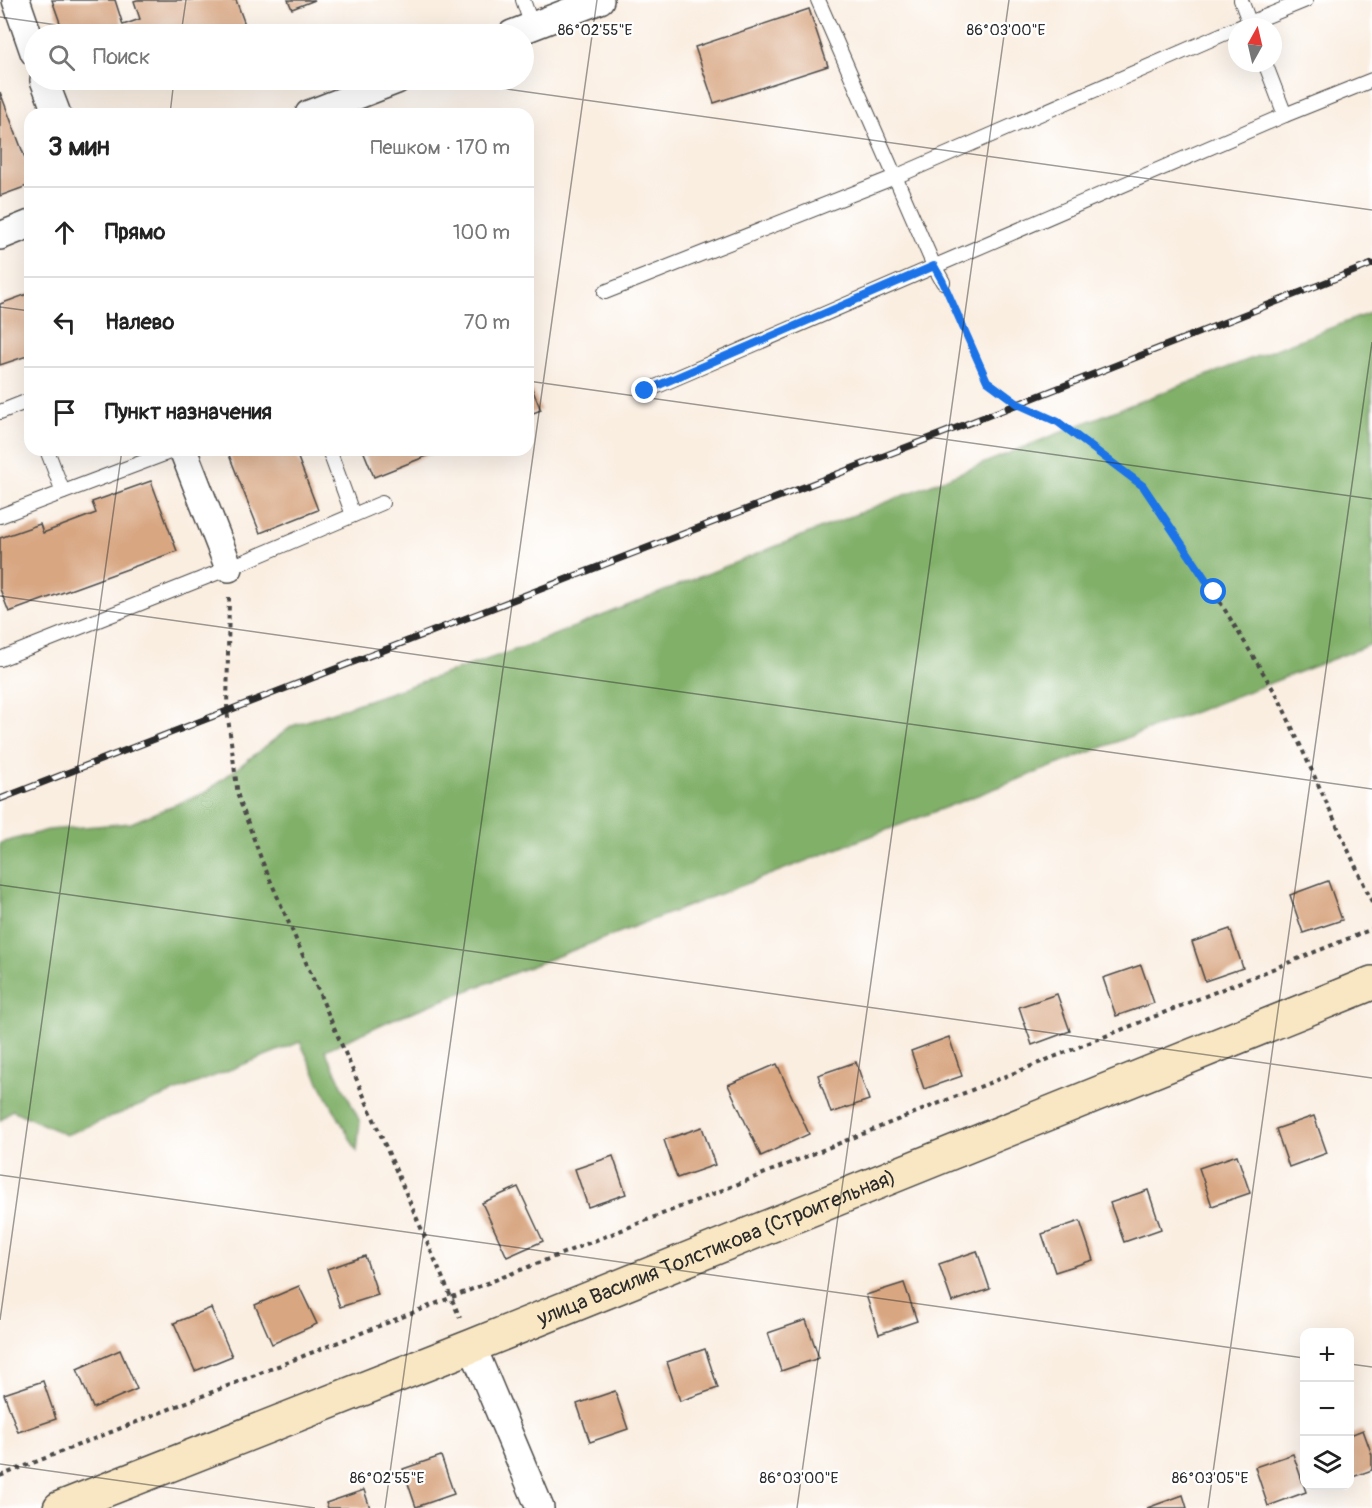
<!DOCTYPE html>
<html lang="ru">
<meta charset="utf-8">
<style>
body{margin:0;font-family:Pangolin,sans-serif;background:#f2f2f2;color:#222}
.controls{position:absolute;right:18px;bottom:18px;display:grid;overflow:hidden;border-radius:12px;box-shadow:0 6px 24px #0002}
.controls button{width:54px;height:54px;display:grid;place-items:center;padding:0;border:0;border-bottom:2px solid #e0e0e0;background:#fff;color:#222;font:30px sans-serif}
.compass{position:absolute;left:1228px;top:18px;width:54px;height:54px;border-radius:50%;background:#fff;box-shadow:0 6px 24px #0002;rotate:8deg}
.stop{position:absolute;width:18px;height:18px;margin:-14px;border:4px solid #1a73e8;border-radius:50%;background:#fff}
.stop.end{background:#1a73e8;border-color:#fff;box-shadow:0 2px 6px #0008}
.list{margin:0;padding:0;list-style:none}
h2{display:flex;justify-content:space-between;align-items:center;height:78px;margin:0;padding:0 24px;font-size:26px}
h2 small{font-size:20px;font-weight:400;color:#767676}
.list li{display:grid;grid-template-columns:39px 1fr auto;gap:18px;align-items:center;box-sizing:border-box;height:90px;padding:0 24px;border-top:2px solid #e0e0e0}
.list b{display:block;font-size:22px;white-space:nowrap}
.list em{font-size:20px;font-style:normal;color:#767676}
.icon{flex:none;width:33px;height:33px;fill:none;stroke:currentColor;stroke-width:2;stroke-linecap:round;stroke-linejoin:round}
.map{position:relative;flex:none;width:1372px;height:1508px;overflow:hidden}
.search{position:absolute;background:#fff;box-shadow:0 6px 24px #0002;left:24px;top:24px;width:510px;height:66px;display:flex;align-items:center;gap:15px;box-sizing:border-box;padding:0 21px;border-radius:33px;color:#767676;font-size:22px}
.panel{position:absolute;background:#fff;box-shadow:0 6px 24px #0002;left:24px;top:108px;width:510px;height:348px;border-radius:18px}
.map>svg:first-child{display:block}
.forest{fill:#81b069;stroke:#566e4a;stroke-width:1.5}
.building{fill:#d8a681}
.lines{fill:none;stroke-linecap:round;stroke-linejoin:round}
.service-casing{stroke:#4a4846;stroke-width:16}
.minor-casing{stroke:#4a4846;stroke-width:30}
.secondary-casing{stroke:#4a4846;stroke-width:36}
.path{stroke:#4a4846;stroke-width:4;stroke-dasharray:4.5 4.5;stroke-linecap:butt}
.service{stroke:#fff;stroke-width:14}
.minor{stroke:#fff;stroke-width:27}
.secondary{stroke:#f9e7c3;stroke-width:33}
.rail-casing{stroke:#2b2b2b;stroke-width:7}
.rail{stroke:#fff;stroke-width:4.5;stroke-dasharray:14;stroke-linecap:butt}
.route{stroke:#1a73e8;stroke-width:8}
.ticks{fill:none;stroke:#2b2b2b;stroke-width:1.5;stroke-opacity:0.45}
.labels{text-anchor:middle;stroke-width:4.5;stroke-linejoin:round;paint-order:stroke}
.street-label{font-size:21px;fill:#2b2b2b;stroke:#fff}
.ticks-label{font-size:15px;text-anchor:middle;fill:#2b2b2b;stroke:#fff;stroke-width:4.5;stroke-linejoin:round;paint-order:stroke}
</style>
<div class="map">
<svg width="1372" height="1508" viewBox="0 0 1372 1508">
<rect width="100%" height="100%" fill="#fff"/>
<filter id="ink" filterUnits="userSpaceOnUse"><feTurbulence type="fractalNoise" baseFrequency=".0167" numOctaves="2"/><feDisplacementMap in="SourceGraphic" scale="12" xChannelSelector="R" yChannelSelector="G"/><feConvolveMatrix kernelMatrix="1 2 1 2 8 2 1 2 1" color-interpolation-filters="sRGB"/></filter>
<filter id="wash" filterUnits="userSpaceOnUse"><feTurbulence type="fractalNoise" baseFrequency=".008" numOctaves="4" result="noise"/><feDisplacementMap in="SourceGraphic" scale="24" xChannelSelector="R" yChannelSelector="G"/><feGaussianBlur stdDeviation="1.35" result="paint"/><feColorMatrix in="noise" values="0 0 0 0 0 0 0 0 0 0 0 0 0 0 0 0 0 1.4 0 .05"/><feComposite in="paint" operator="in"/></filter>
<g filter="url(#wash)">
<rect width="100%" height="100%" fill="#faeee1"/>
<!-- forest -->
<path class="forest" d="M1372 312V644L391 1020 325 1050 360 1122 357 1151 321 1086 300 1042 66 1135 12 1110 0 1121V843L48 830 131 823 206 792 292 726 529 645 1107 414Z"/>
<g id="blocks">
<!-- building -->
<g class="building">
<path d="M52 0H115L123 25 140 19 134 1 137 0H236L247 30 234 34H64Z"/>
<path d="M288 0H315L292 9Z"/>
<path d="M809 9 828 66 714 103 695 47Z"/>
<path d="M0 92 30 171V185L0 196Z"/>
<path d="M30 293V355L0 365V304Z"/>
<path d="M528 379 541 410 528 415Z"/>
<path d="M227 450H295L318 510 260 533Z"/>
<path d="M363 450H442L374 477Z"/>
<path d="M151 481 177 551 9 612 0 589V538L40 524 43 533 96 513 92 502Z"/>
<path d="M1328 881 1342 920 1303 933 1290 895Z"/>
<path d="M1230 929 1243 968 1205 981 1192 942Z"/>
<path d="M1141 965 1154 1003 1116 1016 1103 978Z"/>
<path d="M1057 994 1070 1031 1032 1045 1019 1007Z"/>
<path d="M949 1037 962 1076 924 1089 911 1051Z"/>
<path d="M856 1062 869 1100 831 1113 818 1075Z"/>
<path d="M777 1064 809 1134 761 1156 728 1085Z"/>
<path d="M1314 1116 1327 1153 1289 1167 1276 1129Z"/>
<path d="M702 1127 715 1165 677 1178 664 1140Z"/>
<path d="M1237 1155 1250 1193 1212 1206 1199 1168Z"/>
<path d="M613 1156 626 1194 588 1207 575 1169Z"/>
<path d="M518 1187 543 1241 507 1257 482 1203Z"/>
<path d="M1148 1190 1161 1229 1124 1242 1110 1203Z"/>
<path d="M1080 1221 1093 1260 1055 1272 1042 1234Z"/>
<path d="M977 1251 990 1289 952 1302 939 1264Z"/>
<path d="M365 1256 378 1295 340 1307 327 1269Z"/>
<path d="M904 1283 917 1321 879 1334 866 1295Z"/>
<path d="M299 1286 317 1324 272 1344 255 1305Z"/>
<path d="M211 1308 232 1356 195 1371 174 1323Z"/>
<path d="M806 1320 819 1358 781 1371 768 1333Z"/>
<path d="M705 1349 718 1388 680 1401 667 1362Z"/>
<path d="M120 1350 137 1389 93 1408 77 1369Z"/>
<path d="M43 1381 56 1419 18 1432 4 1394Z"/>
<path d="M615 1391 628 1429 590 1442 577 1404Z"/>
<path d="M1363 1430 1372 1455V1470L1350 1478V1435Z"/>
<path d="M1293 1454 1306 1492 1268 1506 1255 1467Z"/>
<path d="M441 1456 454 1494 416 1507 403 1469Z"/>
<path d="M364 1490 370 1508H328L326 1503Z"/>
<path d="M1183 1495 1187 1508H1147Z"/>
</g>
</g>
</g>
<g filter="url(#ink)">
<use href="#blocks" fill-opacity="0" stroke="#4a4846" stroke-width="1.5"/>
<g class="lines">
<defs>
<g id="service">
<path d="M523 0 532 26"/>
<path d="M818 0 934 266 943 282"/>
<path d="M1241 0 1251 27"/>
<path d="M1240 27 1306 0"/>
<path d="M1265 63 1285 115"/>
<path d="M605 292 895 177 1237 28"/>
<path d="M646 391 1285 115 1372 80"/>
<path d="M0 412 28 401 30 406"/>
<path d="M47 450 63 492"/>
<path d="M329 450 353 515"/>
<path d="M0 516 175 450"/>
<path d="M0 659 229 568 382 503"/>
</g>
<g id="minor">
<path d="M16 0 34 52"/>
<path d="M512 34 600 0"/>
<path d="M44 80 57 114"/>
<path d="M309 114 397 80"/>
<path d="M0 236 30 224"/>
<path d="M183 450 229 568"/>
<path d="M472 1346 540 1508"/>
</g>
<g id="secondary">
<path id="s1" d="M60 1508 472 1346 1372 983"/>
</g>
</defs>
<!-- service casing -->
<use href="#service" class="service-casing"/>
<!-- minor casing -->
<use href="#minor" class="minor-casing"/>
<!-- secondary casing -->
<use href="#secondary" class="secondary-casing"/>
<!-- path -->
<g class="path">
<path d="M952 302 987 381 1018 404 1058 422 1143 486 1214 592 1279 699 1372 902"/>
<path d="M229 597 227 710 238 796 262 861 460 1318"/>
<path d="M0 1476 743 1182 1372 929"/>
</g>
<!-- service -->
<use href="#service" class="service"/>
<!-- minor -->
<use href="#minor" class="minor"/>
<!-- secondary -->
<use href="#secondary" class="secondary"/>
<defs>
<path id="rail" d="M0 799 1018 404 1372 264"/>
</defs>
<!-- rail casing -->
<use href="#rail" class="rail-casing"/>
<!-- rail -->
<use href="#rail" class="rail"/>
</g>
</g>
<g class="lines" filter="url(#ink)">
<!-- route -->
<path class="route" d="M645 391 934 266 943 282 987 381 1018 404 1058 422 1143 486 1214 592"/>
</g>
<!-- ticks -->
<path class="ticks" d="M0 17 122 34M181 34 186 0M442 80 1372 210M170 114 174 80M0 307 30 311M528 381 1372 499M0 596 1372 789M0 885 1372 1078M0 1175 1304 1358M0 1320 122 450M1350 1364 1372 1367M0 1464 315 1508M385 1508 597 0M797 1508 1009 0M1208 1508 1372 342"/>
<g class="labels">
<!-- street labels -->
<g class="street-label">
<text dy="7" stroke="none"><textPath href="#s1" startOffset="706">улица Василия Толстикова (Строительная)</textPath></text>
</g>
</g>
<g class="ticks-label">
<text x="595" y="35">86°02'55"E</text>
<text x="1006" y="35">86°03'00"E</text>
<text x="387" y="1483">86°02'55"E</text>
<text x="799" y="1483">86°03'00"E</text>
<text x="1210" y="1483">86°03'05"E</text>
</g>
</svg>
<div class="controls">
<button>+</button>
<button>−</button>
<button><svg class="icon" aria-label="layers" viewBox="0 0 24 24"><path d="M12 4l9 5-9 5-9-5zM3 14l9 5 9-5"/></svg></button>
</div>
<svg class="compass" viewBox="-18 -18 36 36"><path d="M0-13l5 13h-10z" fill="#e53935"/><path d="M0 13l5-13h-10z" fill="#767676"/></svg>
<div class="stop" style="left:1214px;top:592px"></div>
<div class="stop end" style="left:645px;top:391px"></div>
<div class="search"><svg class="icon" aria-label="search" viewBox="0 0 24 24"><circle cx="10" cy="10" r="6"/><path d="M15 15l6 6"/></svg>Поиск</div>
<section class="panel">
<h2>3 мин<small>Пешком · 170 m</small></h2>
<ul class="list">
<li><svg class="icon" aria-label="ahead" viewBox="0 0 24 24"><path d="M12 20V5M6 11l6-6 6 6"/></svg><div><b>Прямо</b></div><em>100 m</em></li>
<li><svg class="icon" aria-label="left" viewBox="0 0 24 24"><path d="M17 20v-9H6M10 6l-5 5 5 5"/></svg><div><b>Налево</b></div><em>70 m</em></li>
<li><svg class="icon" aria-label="arrive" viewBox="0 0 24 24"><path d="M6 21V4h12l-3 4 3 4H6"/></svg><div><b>Пункт назначения</b></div></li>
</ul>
</section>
</div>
